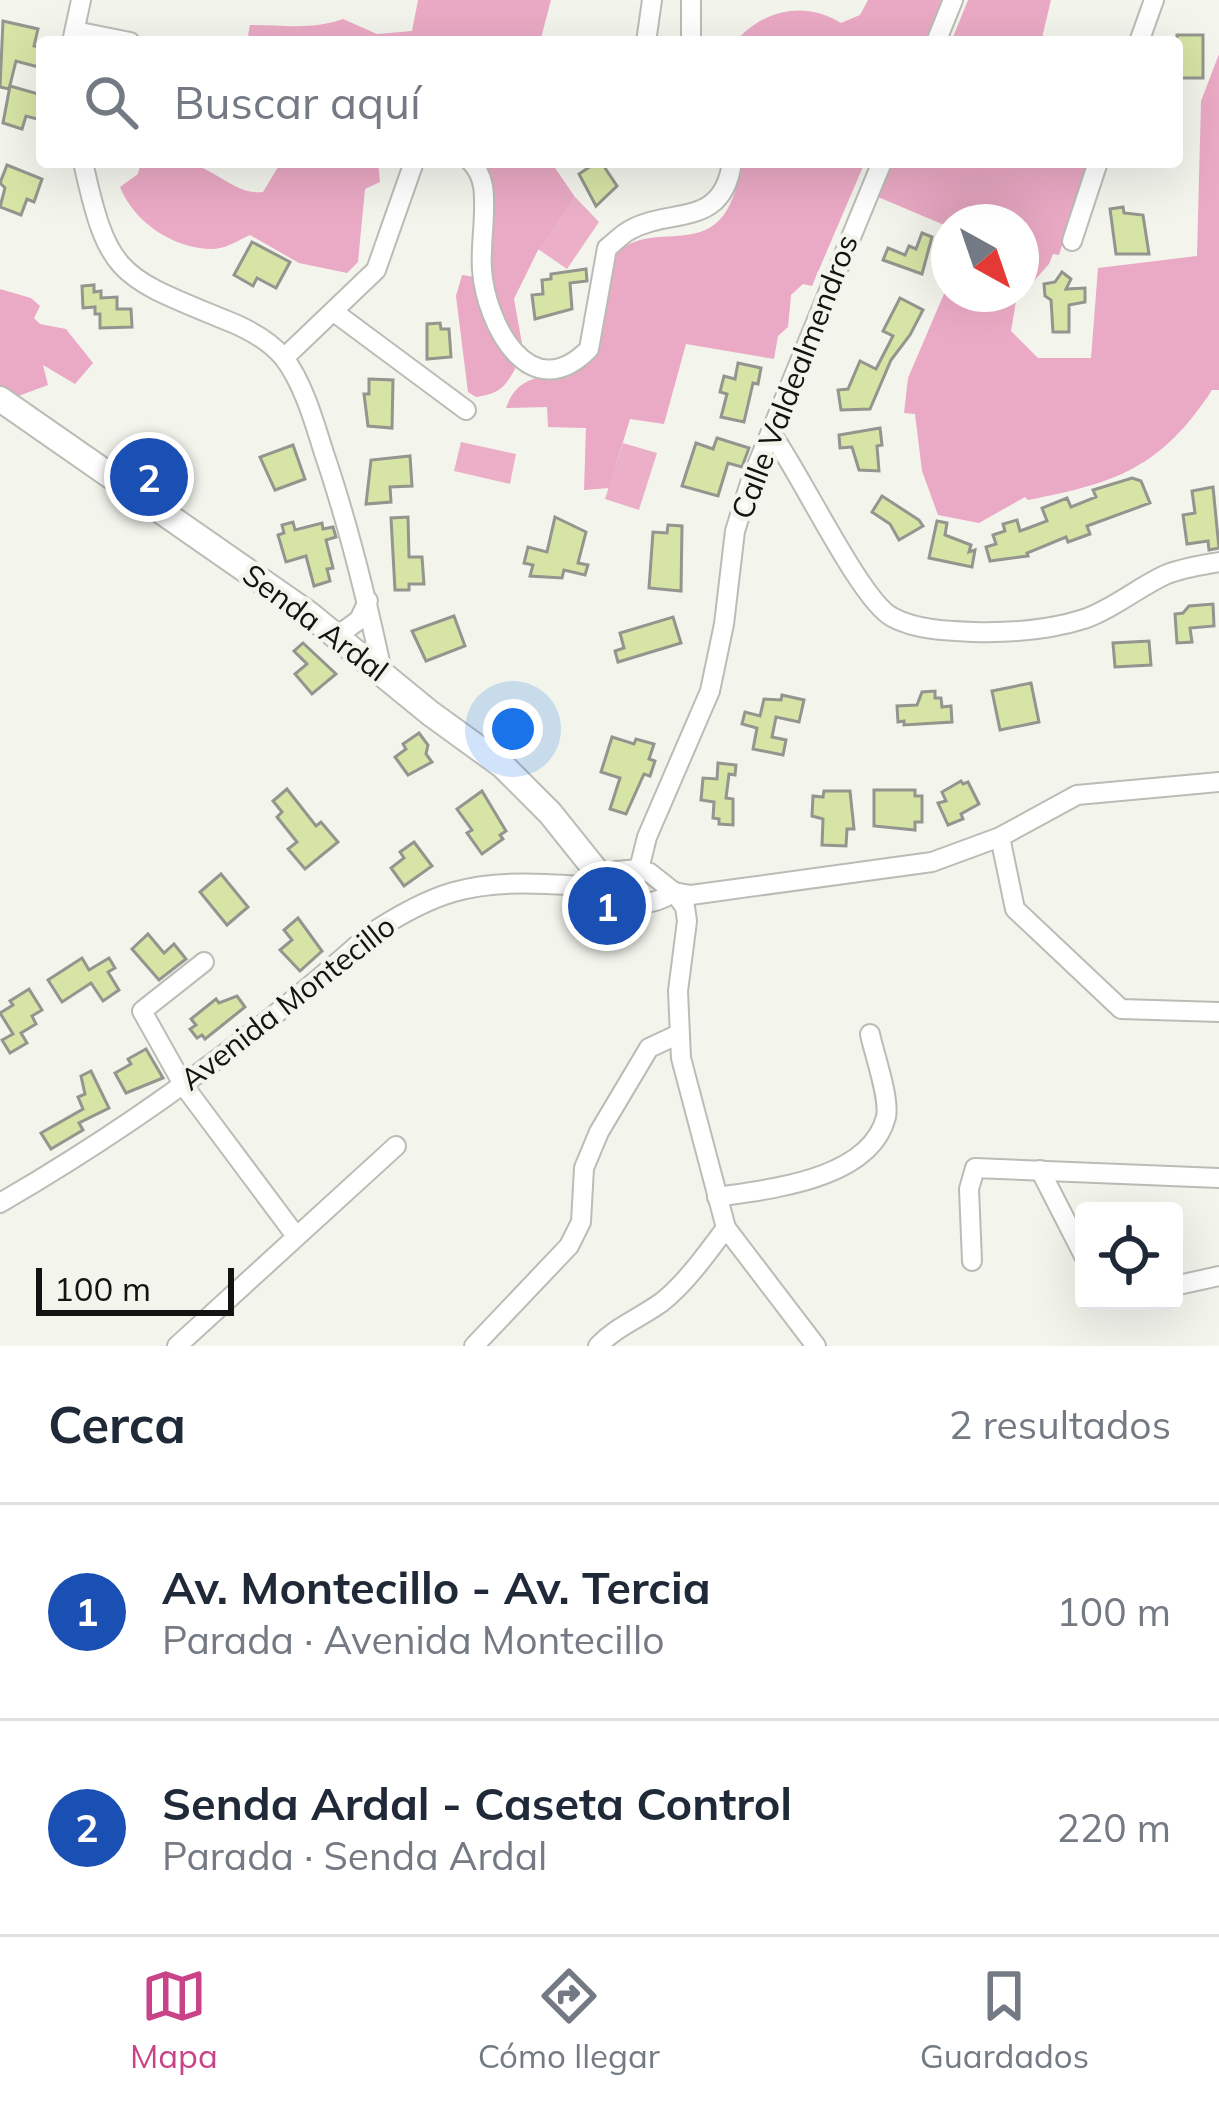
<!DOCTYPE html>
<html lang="es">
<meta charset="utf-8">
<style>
body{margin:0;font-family:Mulish,sans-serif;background:#f2f2f3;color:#1f2937}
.controls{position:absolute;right:36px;bottom:36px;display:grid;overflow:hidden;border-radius:12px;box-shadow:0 12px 48px #0002}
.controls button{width:108px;height:108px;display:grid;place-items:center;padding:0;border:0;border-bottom:3px solid #e0e1e3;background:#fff;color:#1f2937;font:60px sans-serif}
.compass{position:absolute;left:931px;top:204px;width:108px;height:108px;border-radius:50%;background:#fff;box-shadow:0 12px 48px #0002;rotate:140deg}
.scale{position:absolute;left:36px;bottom:30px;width:198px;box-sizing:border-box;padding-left:12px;border:6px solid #131311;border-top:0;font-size:33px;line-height:42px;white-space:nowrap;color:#131311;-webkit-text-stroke:9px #f3f5ed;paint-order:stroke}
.you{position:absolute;left:513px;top:729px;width:42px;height:42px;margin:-30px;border:9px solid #fff;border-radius:50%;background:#1a73e8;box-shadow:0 0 0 18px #1a73e833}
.badge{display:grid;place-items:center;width:78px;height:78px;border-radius:50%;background:#c84387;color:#fff;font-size:39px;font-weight:700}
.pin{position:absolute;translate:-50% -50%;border:6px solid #fff;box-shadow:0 3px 12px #0006}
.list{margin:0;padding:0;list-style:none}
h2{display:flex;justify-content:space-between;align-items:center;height:156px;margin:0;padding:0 48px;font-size:51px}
h2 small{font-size:39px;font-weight:400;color:#747a83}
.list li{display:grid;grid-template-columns:78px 1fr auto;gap:36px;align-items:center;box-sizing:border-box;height:216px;padding:0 48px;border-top:3px solid #e0e1e3}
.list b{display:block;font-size:45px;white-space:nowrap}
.list p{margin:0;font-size:39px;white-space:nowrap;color:#747a83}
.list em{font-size:39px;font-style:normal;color:#747a83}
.icon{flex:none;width:66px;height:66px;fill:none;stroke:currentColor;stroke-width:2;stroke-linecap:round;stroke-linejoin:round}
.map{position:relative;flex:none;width:1219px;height:1346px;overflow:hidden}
.search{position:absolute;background:#fff;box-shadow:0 12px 48px #0002;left:36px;right:36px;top:36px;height:132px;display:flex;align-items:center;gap:30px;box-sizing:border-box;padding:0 42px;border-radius:12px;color:#747a83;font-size:45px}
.sheet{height:588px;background:#fff}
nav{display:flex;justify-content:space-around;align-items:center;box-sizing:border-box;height:168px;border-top:3px solid #e0e1e3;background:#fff;font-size:33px;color:#747a83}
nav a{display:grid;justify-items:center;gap:6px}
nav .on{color:#c84387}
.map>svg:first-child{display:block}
.green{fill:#ebb0c8}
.forest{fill:#eaa9c4}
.building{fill:#d6e4a5;stroke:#93958e;stroke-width:3}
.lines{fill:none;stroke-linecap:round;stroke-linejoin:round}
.minor-casing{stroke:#babcb5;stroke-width:22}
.major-casing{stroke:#babcb5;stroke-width:28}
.minor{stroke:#fff;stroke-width:18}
.major{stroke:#fff;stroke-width:24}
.labels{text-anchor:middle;stroke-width:9;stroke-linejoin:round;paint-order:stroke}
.street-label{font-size:30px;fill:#131311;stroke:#f3f5ed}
</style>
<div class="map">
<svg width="1219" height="1346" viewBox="0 0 1219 1346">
<rect width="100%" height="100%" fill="#f3f5ed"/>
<!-- green -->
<g class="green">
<path d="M575 197 599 222 567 269 538 249Z"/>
<path d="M461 442 516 454 510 484 454 471Z"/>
<path d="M623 443 657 453 639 510 605 499Z"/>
</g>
<!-- forest -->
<g class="forest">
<path d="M418 0H551L540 42H256L248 35 250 25C282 25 313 30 343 19L377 34 412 31Z"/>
<path d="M868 0H945L927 42H735C763 10 804 0 841 23L860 15Z"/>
<path d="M968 0H1051L1041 42H951Z"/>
<path d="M1219 54V390H1212C1161 468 1116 483 1028 500L1025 497 979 523 938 515 922 471 915 414 904 413 908 378 949 282V294H1021V222H949V227L878 197 894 162H1069L1086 165 1059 255 1053 254 1049 264 1016 301 1011 331 1038 358H1091L1098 268 1197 256 1201 101Z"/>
<path d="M126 162C147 162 174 158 193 164 218 172 237 195 263 192L281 162H378L380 182 365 189 358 262 347 273 299 263 250 235C239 240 225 249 213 249 173 249 134 222 120 187L138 174 140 165Z"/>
<path d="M480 162H551L575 197 537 252 514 299 523 349 512 355 516 367C505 388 499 394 476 397L468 392 456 296 462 275 489 279Z"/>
<path d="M741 162H865L812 286 803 284 791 295 788 327 778 336 774 359 686 344 664 424 630 419 609 488 584 490 586 428 548 427 547 407 506 408C524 358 566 392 598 351L609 262C649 205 726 281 741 162Z"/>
<path d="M0 289 31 298 40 306 34 318 40 324 66 329 93 363 75 384 43 365 48 385 13 398 0 389Z"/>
</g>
<!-- building -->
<g class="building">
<path d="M3 21 38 29 34 46 42 48V68L16 61 9 89 0 87Z"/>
<rect x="1177" y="35" width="26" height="43"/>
<path d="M10 86 42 95 37 119 26 116 22 129 3 123Z"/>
<path d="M589 162H601L617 186 596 206 579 174 591 166Z"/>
<path d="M7 165 42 179 34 202 27 199 21 215 0 207 5 188 0 183Z"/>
<path d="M1123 207 1124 213 1143 215 1149 254H1116L1110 209Z"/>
<path d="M922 233 932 237 922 274 883 260 888 248 905 255 909 246 916 249Z"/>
<path d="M252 242 290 262 276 288 257 278 253 286 234 275Z"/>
<path d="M586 269 587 281 570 283 572 309 535 319 532 295 543 294 542 280 551 279V274Z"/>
<path d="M1062 272 1071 279 1066 289 1085 288V302L1069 305V332H1053L1051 300 1045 296 1044 284 1055 282Z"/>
<path d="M94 285V292L101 291V298L117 297V309H131L132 327 100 328V314H95V307L83 308 82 286Z"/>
<path d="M900 298 923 310 910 335 891 360 870 409 841 410 838 390 848 389 860 361 876 369 893 336 883 331Z"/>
<path d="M440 323 441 329H449L451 357 427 359V324Z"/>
<path d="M738 363 761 368 758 384 753 383 744 422 721 417 727 394 720 392 724 376 735 379Z"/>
<path d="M369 379 393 380 392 428 368 426 364 394H369Z"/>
<path d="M880 428 882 445 877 446 879 471 859 470 852 447 840 448 839 435Z"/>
<path d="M717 438 749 448 742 467 728 463 718 496 682 486 696 443 713 449Z"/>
<path d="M293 445 305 479 275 490 260 457Z"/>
<path d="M410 456 412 486 390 487 391 502 366 504 371 460Z"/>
<path d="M1132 478 1141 481 1150 503 1087 526 1090 534 1068 542 1066 537 1027 553 1028 556 990 561 986 547 996 544 993 535 1005 531 1003 524 1017 520 1020 531 1031 527 1047 521 1042 508 1067 498 1071 507 1096 497 1093 490Z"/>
<path d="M1213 487 1219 548 1209 550 1208 541 1187 544 1183 515 1195 513 1192 491Z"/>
<path d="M882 496 919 520 923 526 899 540 890 524 872 512Z"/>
<path d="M408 517 409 557H422L424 584H409V590H395L391 518Z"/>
<path d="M555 517 586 532 578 563 588 565 585 575 564 570 562 578 530 576 533 565 524 563 528 547 547 552Z"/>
<path d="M937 521 947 523 945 535 971 545 969 552 975 550 972 567 929 558Z"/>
<path d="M293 522 295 530 322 523 323 529 333 527 336 537 326 540 333 568 327 569 330 581 314 586 306 556 286 562 278 535 284 533 282 525Z"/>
<path d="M668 525 682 526 681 591 649 588 653 532 667 533Z"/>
<path d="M1213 604 1214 626 1190 628 1192 642 1177 643 1175 614 1183 613 1189 606Z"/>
<path d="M454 616 465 646 426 661 412 631Z"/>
<path d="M673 617 681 643 618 662 615 651 624 648 620 633Z"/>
<path d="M1149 641 1151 665 1115 667 1113 643Z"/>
<path d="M303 643 336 674 312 694 295 674 307 664 294 651Z"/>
<path d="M1031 683 1039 722 1000 730 992 691Z"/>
<path d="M935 691V698H941L942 707 951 706 952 722 904 725V721L898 722 897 706 917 705 922 692Z"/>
<path d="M782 695 804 700 799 722 776 717 772 737 786 740 783 755 753 749 757 728 742 724 745 712 760 716 764 699 781 700Z"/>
<path d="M419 733 428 745 426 754 432 762 408 775 395 757 406 749 403 744Z"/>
<path d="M612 737 634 744 636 739 654 744 649 759 655 761 650 776 644 774 626 814 610 809 620 778 601 772Z"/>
<path d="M718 763 736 765 735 775 729 774 726 798 733 799V825L719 824V819L713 818 714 802 701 800 703 778 717 779Z"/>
<path d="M961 781 963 784 968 782 979 804 961 814 963 819 948 825 938 803 946 801 942 792Z"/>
<path d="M287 789 316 826 321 822 338 842 305 869 288 849 297 842 277 817 282 812 273 801Z"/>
<path d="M874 790H915V796H922V822H915V830L874 826Z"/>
<path d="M482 791 506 831 500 835 503 839 482 854 467 833 472 830 457 809Z"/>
<path d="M824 791H850L854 829H847L846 846 822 845 823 819 812 816 813 796 823 797Z"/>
<path d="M414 842 432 866 404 886 391 868 404 858 400 852Z"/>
<path d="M221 874 248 907 227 925 200 892Z"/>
<path d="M298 918 322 951 300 971 280 950 292 940 284 930Z"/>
<path d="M148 934 164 953 174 944 186 959 159 980 132 949Z"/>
<path d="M82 958 89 970 109 958 115 968 108 972 119 990 103 1001 91 983 62 1002 48 980Z"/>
<path d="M29 989 42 1010 32 1016 36 1024 21 1033 27 1043 10 1053 2 1040 13 1034 0 1013 13 1005 10 1001Z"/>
<path d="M237 996 245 1007 205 1039 202 1035 197 1038 190 1029 196 1025 191 1019 216 999 219 1003Z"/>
<path d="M146 1049 163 1078 126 1093 115 1073 131 1064 128 1059Z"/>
<path d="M91 1071 109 1108 79 1123 83 1130 51 1149 41 1133 83 1109 78 1097 85 1094 81 1076Z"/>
</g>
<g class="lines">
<defs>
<g id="minor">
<path d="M691 0V42"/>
<path d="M75 31 130 42"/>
<path d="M72 42 81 0"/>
<path d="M646 42 652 0"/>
<path d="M936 42 953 0"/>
<path d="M1139 42 1154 0"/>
<path d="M83 162C108 276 119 276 223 319 244 327 269 340 284 358 303 383 314 421 323 450 348 523 366 596 382 671"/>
<path d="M471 162C478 169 481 176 483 186 487 213 480 243 482 270 486 324 530 409 589 349L607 248C614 243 622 234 630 230 671 207 723 229 732 162"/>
<path d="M1072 241 1098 162"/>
<path d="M334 312 466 410"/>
<path d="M284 358 376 270 414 162"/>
<path d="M771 433C800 472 860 600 892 617 916 630 947 631 974 632 1010 633 1049 630 1084 619 1113 609 1137 588 1165 575 1181 568 1202 565 1219 562"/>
<path d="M337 636 359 620 368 601"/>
<path d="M1000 837 1015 909 1121 1009 1219 1012"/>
<path d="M639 869 647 837 710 691 724 624 735 531 751 480 882 162"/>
<path d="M639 869 650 873 674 892C651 908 624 907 601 892L602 878 616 871Z"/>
<path d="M674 892 691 895 932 862 1000 837 1077 795 1219 782"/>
<path d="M674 892 685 907 687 921 678 991 681 1058 726 1228 816 1346"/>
<path d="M204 962 142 1011 184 1086 296 1236"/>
<path d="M1040 1170 1084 1256"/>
<path d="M717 1197C769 1189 870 1180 886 1117 890 1098 874 1054 870 1034"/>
<path d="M0 1203C133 1126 255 1037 370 934 432 893 471 880 546 884 566 885 581 884 601 892"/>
<path d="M972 1261 969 1189 975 1168 1219 1178"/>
<path d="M1174 1286 1219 1276"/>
<path d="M177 1346 396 1146"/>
<path d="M474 1346 569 1246 581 1222 584 1168 599 1132 649 1048 679 1034"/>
<path d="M598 1346C617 1326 640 1318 662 1302 687 1282 707 1253 726 1228"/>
</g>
<path id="major" d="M0 399 309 614 430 713 503 766 550 813 602 878"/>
</defs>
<!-- minor casing -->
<use href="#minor" class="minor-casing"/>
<!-- major casing -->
<use href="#major" class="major-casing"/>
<!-- minor -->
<use href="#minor" class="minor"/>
<!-- major -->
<use href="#major" class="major"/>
</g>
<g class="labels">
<!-- street labels -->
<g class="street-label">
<text transform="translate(795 377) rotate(-69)" y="10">Calle Valdealmendros</text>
<text transform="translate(315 623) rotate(37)" y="10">Senda Ardal</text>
<text transform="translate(288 1003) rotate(-38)" y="10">Avenida Montecillo</text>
</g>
</g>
</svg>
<div class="controls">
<button><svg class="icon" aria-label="locate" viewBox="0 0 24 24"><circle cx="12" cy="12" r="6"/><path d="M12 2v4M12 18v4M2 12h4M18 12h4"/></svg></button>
</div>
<svg class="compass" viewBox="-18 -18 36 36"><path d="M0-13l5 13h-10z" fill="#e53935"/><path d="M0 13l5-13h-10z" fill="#747a83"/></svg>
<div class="scale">100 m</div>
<div class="you"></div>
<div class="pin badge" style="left:607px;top:906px;background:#1a4fb4">1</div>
<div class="pin badge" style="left:149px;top:477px;background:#1a4fb4">2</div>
<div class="search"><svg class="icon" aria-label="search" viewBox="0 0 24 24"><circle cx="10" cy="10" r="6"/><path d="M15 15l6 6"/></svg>Buscar aquí</div>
</div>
<section class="sheet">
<h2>Cerca<small>2 resultados</small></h2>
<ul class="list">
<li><span class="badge" style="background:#1a4fb4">1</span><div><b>Av. Montecillo - Av. Tercia</b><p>Parada · Avenida Montecillo</p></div><em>100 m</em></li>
<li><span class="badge" style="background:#1a4fb4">2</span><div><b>Senda Ardal - Caseta Control</b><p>Parada · Senda Ardal</p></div><em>220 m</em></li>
</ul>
</section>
<nav>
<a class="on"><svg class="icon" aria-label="map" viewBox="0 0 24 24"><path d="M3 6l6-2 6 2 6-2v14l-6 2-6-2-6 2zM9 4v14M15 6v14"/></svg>Mapa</a>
<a><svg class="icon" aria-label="directions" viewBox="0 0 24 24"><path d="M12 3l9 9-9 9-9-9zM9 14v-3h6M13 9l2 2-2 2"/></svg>Cómo llegar</a>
<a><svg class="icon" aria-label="saved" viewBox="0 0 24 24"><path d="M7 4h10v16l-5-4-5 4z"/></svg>Guardados</a>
</nav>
